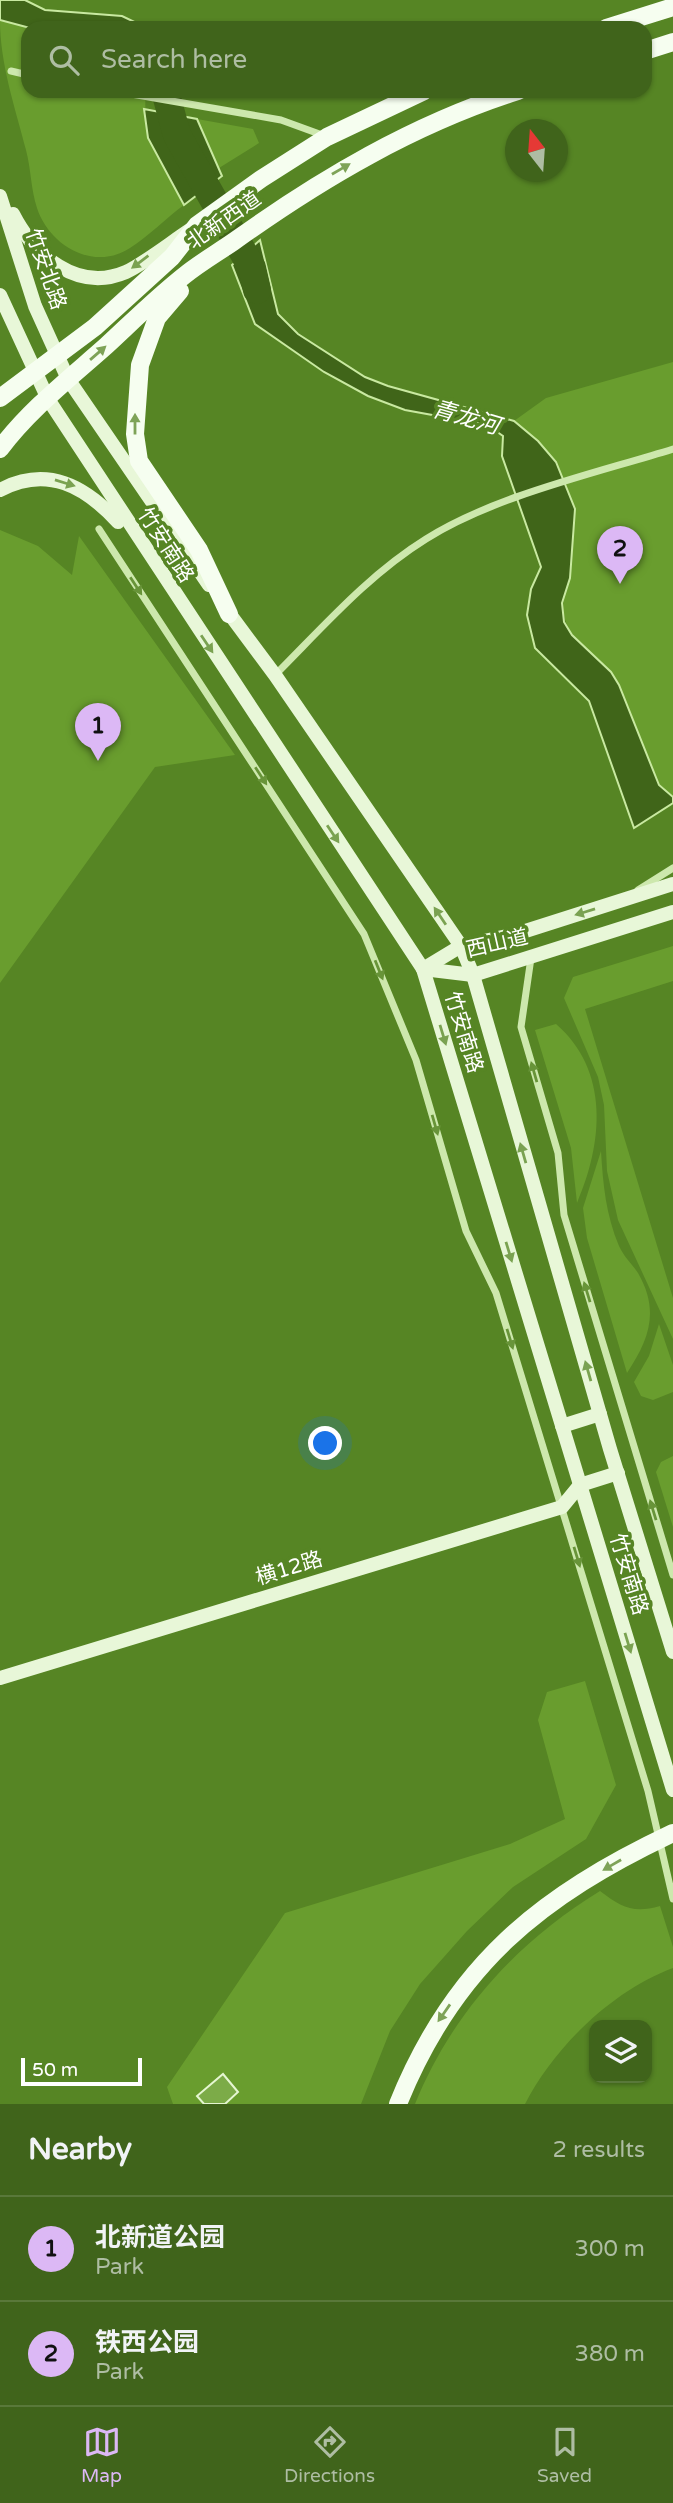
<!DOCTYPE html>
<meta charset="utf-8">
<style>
body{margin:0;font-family:"Varela Round","Noto Sans SC",sans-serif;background:#476a24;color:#f1f3f6}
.controls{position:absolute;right:21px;bottom:21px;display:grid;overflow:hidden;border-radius:14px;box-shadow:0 2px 5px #0004}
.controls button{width:63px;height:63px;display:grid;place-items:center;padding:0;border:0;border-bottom:2px solid #59783a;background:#40641b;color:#f1f3f6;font:35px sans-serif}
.compass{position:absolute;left:505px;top:119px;width:63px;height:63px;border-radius:50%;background:#40641b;box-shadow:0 2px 5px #0004;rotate:343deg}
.scale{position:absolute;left:21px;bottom:18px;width:121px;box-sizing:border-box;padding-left:7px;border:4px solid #fff;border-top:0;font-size:19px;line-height:24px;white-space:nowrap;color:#fff;-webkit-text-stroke:5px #568524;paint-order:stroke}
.you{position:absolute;left:326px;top:1444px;width:24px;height:24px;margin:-18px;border:5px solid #fff;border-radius:50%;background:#1a73e8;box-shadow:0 0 0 10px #1a73e833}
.badge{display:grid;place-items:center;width:46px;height:46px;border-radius:50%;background:#dcb8f5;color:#111;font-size:23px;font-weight:700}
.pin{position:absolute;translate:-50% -58px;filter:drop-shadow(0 2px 4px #0008)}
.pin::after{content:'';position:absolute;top:37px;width:24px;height:21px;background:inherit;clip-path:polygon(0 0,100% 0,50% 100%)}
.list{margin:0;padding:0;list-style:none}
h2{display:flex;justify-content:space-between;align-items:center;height:91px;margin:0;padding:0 28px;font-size:30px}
h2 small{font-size:23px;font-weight:400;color:#aebda3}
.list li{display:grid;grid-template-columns:46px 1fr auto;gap:21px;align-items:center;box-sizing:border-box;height:105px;padding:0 28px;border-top:2px solid #59783a}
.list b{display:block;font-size:26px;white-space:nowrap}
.list p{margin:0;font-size:23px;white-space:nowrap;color:#aebda3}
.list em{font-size:23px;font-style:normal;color:#aebda3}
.icon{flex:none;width:38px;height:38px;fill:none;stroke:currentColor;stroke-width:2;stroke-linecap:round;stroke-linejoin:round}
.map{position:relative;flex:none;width:673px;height:2104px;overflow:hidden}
.search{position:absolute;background:#40641b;box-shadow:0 2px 5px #0004;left:21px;right:21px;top:21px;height:77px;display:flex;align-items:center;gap:18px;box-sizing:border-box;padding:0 24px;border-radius:21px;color:#aebda3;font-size:26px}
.sheet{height:301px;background:#40641b}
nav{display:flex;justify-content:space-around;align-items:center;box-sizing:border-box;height:98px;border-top:2px solid #59783a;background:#40641b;font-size:19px;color:#aebda3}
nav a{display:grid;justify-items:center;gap:4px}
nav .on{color:#dcb8f5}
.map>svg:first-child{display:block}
.green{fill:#699d2e}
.water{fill:#406519;stroke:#c9e9a1;stroke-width:2}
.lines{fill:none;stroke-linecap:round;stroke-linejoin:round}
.river{stroke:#406519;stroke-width:28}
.building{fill:#7cab48;stroke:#e5f6d1;stroke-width:2}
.street{stroke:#cde8ad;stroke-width:7}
.secondary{stroke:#e8f7d8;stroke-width:14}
.primary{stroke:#f6fef0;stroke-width:18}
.oneway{fill:#7ea357}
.oneway2{fill:#7aa251}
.oneway3{fill:#689439}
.labels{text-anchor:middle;stroke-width:7;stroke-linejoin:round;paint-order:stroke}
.street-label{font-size:21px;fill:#fff;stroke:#568524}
.water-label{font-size:23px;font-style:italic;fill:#fff;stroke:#568524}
</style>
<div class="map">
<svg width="673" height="2104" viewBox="0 0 673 2104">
<rect width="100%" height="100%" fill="#568524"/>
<!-- green -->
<g class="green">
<path d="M0 20 30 28 28 91H146C141 138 163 165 184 205 166 218 149 236 130 248 93 272 49 245 37 208 31 190 31 169 26 150 15 107 0 64 0 20Z"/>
<path d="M197 119 253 129 259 143 219 168Z"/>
<path d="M673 362V797L659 785 619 685C592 645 546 635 570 578L514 421 546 398Z"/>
<path d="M0 530 38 546 72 575 79 536 235 755 155 767 0 983Z"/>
<path d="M673 946V981L585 1009 673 1298V1339L618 1220 607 1171 604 1105 598 1077 564 998 573 977Z"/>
<path d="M556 1024C610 1071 603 1143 577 1203L571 1148 535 1030Z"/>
<path d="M601 1151C603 1185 606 1215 619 1246 624 1257 632 1264 638 1273 660 1311 649 1340 627 1373L587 1238 583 1208Z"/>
<path d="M659 1324 673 1365V1392L653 1400 641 1396 634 1382 649 1356Z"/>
<path d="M673 1456V1527L656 1472 661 1462Z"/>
<path d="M585 1681 616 1785 586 1839 513 1887 467 1931 420 1984 390 2031 361 2104H173L167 2087 285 1913 510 1844 565 1819 538 1720 547 1692Z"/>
<path d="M600 1891C621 1907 633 1914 660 1906L673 1947V1968C612 1991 555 2046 525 2104H415C452 2013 517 1942 600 1891Z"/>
</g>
<!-- water -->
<g class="water">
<path d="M0 0H25L45 10 122 16 147 28H30L0 20Z"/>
<path d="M144 109 197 119 222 176 184 205 148 138Z"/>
<path d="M260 240 278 314 298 334 365 377 388 386 514 421 538 441 556 462 575 509 570 578 562 603 564 622 572 635 611 672 619 685 659 785 673 797V803L634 828 589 701 535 648 527 615 531 589 541 567 502 456 503 436 487 425 405 410 368 396 324 372 255 324 232 265Z"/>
</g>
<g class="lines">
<!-- river -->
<path class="river" d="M165 91 177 135 252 268 257 290"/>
</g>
<!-- building -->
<path class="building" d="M223 2074 238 2092 225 2104H204L197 2096Z"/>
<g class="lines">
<!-- street -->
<g class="street">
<path d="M11 71 28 75"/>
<path d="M114 91 281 120 325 136"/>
<path d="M99 529 364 934 416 1060 466 1231 496 1293 648 1791 673 1899"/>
<path d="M275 675C323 627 368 575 426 539 494 496 596 473 673 449"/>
<path d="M638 890 673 868"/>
<path d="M531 958 521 1027 558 1153 564 1215 673 1575"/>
</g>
<!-- secondary -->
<g class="secondary">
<path d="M0 196 35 306 68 379 209 585"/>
<path d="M13 214C34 255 77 293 126 272 142 265 173 241 190 230"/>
<path d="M0 295 48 399 423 969 673 1790"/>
<path d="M0 490C47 465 85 486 118 522"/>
<path d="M223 605 275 675 461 946 473 975 610 1449 673 1652"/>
<path d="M423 969 461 946 516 934 673 884"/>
<path d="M423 969 473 975 673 912"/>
<path d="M562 1426 600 1414"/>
<path d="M0 1678 562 1507 580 1485 618 1473"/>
</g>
<!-- primary -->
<g class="primary">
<path d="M606 28 673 7"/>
<path d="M645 51 673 42"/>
<path d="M180 291 157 318 140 365 135 434 139 461 199 550 229 614"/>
<path d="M0 398 95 327 172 257 197 225 261 179 327 137 424 91"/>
<path d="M0 449C29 410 70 378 106 346 132 322 157 297 185 275 200 263 217 253 233 242 321 179 414 124 518 91"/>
<path d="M398 2104C454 1965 540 1896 673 1833"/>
</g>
</g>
<!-- one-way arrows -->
<defs><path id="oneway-solid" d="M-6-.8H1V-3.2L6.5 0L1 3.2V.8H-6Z" transform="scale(1.75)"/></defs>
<g class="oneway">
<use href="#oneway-solid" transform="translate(341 169) rotate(-30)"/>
<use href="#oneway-solid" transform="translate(98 353) rotate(-41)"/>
<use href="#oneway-solid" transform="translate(135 424) rotate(-90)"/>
<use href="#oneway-solid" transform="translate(612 1865) rotate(150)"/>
<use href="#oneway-solid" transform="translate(444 2013) rotate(125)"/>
</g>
<g class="oneway2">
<use href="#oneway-solid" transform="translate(140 262) rotate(143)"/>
<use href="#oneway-solid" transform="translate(65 483) rotate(17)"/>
<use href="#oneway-solid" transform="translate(207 644) rotate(56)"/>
<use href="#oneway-solid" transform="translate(333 834) rotate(56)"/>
<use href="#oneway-solid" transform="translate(585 912) rotate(163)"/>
<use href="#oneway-solid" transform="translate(440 916) rotate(-124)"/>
<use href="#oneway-solid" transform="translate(443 1035) rotate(73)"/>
<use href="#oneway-solid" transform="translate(523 1153) rotate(-106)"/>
<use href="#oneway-solid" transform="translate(509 1252) rotate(73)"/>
<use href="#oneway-solid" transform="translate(588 1371) rotate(-106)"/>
<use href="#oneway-solid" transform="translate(628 1643) rotate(73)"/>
</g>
<g class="oneway3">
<use href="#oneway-solid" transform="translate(136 586) rotate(57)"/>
<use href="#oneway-solid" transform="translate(261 776) rotate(57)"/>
<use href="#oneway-solid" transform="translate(379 970) rotate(68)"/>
<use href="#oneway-solid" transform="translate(534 1072) rotate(-106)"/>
<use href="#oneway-solid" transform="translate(435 1125) rotate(74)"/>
<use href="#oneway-solid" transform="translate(587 1292) rotate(-107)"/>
<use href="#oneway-solid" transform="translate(510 1339) rotate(73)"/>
<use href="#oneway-solid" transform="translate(653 1510) rotate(-107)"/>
<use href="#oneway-solid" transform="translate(577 1557) rotate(73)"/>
</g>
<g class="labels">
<!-- street labels -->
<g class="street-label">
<text transform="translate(224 220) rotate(-35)" y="7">北新西道</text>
<text transform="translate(46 269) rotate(71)" y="7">竹安北路</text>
<text transform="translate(166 545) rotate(57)" y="7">竹安南路</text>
<text transform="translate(497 943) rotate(-13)" y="7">西山道</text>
<text transform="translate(464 1032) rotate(73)" y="7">竹安南路</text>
<text transform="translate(289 1568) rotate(-17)" y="7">横12路</text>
<text transform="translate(629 1574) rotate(73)" y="7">竹安南路</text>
</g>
<!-- water labels -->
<g class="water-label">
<text transform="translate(466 417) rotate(16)" y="8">青龙河</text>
</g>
</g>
</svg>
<div class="controls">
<button><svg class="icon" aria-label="layers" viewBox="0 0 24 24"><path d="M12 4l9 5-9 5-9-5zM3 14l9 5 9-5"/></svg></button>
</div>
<svg class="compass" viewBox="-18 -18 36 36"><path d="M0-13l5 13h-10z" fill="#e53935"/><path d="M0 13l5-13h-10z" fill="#aebda3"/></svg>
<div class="scale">50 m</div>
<div class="you"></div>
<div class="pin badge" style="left:98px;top:761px">1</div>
<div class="pin badge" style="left:620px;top:584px">2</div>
<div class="search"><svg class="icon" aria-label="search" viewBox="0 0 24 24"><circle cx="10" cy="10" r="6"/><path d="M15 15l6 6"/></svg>Search here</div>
</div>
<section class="sheet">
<h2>Nearby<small>2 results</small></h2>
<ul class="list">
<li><span class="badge">1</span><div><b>北新道公园</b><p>Park</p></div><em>300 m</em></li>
<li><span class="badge">2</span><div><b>铁西公园</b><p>Park</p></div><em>380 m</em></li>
</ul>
</section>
<nav>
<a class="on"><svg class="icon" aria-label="map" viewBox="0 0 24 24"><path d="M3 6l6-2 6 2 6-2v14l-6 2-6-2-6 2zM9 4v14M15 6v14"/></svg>Map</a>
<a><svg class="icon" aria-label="directions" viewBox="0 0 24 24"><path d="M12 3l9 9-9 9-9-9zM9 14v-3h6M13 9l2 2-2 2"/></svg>Directions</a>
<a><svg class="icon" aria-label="saved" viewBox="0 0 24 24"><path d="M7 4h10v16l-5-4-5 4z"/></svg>Saved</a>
</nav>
